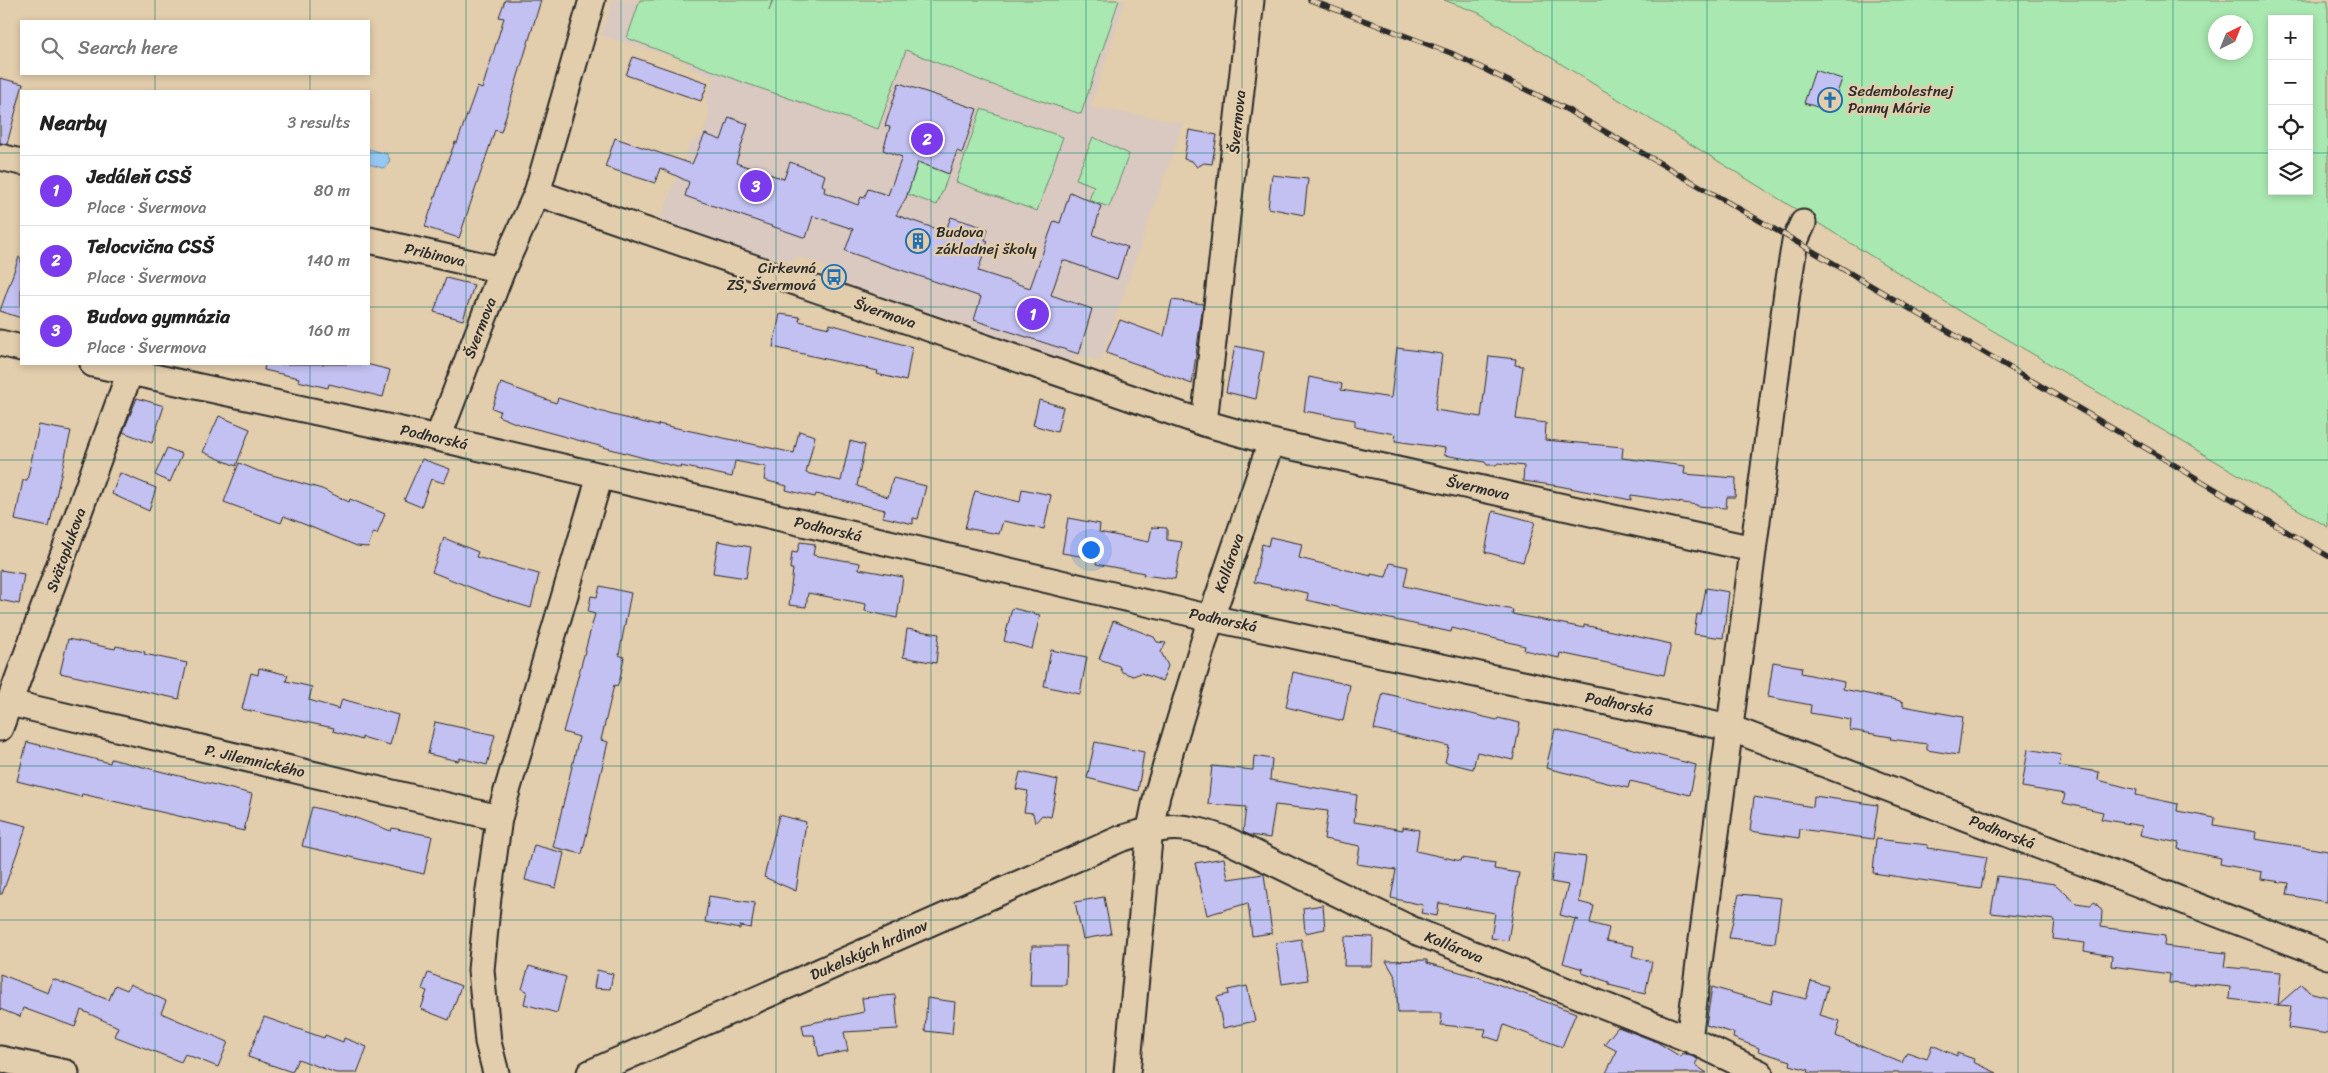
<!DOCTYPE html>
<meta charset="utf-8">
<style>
body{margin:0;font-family:Sriracha,sans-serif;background:#f2f2f2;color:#222}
.controls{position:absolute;right:15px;top:15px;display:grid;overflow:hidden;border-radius:0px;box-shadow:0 2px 8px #0003}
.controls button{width:45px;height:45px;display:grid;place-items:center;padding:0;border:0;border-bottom:1px solid #e0e0e0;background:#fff;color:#222;font:25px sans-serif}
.compass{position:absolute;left:2208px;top:15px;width:45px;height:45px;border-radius:50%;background:#fff;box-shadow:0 2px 8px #0003;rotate:43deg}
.you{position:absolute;left:1090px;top:549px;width:18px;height:18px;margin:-12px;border:4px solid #fff;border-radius:50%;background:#1a73e8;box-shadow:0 0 0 8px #1a73e833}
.badge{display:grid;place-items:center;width:32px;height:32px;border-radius:50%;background:#7c3aed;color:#fff;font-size:16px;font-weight:700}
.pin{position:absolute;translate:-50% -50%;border:2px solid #fff;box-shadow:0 1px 5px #0006}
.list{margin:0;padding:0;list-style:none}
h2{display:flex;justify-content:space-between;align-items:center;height:65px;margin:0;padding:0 20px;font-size:21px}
h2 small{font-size:16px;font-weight:400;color:#767676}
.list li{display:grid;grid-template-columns:32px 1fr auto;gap:15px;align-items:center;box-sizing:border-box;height:70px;padding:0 20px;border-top:1px solid #e0e0e0}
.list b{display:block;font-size:19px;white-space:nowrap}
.list p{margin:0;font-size:16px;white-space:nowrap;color:#767676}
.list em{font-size:16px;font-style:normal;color:#767676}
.icon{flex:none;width:28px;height:28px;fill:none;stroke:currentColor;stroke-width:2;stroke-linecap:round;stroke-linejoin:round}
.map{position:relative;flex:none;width:2328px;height:1073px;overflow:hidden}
.search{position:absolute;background:#fff;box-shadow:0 2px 8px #0003;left:20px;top:20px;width:350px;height:55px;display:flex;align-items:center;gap:12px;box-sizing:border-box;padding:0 18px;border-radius:0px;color:#767676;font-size:19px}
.panel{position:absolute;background:#fff;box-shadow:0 2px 8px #0003;left:20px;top:90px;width:350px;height:275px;border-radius:0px}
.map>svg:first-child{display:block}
.built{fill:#d9c9c1}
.green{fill:#a9e8b0;stroke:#6a8a6e;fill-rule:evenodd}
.water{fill:#97c8f3;stroke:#6c89a3}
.building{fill:#c3c0f2;stroke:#2b2b2b}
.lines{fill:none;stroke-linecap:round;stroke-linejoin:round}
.street-casing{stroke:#2b2b2b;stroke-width:29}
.street{stroke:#e2cdac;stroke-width:25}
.rail-casing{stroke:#2b2b2b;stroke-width:5.5}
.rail{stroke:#e2cdac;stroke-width:4;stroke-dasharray:11;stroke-linecap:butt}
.grid{fill:none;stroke:#0f766e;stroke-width:1;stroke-opacity:0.55}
.labels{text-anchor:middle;stroke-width:5;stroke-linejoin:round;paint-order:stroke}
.poi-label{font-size:15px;fill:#2b2b2b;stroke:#e2cdac;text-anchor:start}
.street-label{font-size:15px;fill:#2b2b2b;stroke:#e2cdac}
</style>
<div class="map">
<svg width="2328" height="1073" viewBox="0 0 2328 1073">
<rect width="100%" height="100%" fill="#e2cdac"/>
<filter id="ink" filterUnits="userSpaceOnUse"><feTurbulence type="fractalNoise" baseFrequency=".02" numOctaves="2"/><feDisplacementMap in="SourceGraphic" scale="10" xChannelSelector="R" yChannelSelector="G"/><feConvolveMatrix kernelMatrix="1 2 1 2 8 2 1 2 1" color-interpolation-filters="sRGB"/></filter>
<g filter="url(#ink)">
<!-- built -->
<path class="built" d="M613 0H1125L1090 107 1183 123 1100 361 1079 355 1070 361 846 284 840 272 798 257 785 263 660 221 690 143 702 136 710 114 706 101 714 77 690 68 683 60 601 35Z"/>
<!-- green -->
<g class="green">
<path d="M640 0H772L769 11 773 0H1119L1081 114 987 83 906 50 878 129 745 83 627 38Z"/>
<path d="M1444 0H2328V527L1973 319 1479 13ZM2272 19H2309V191H2272ZM2216 22H2246V52H2216Z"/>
<path d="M981 109 1063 137 1037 211 956 182Z"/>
<path d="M1093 137 1129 154 1109 207 1089 200 1094 186 1076 179Z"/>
<path d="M918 162 949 174 937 205 907 194Z"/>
</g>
<!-- water -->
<path class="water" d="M369 149 387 154 390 160 386 167 382 168 369 164Z"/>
<!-- building -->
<g class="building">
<path d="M505 0H541L501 132 495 130 459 238 425 227 442 176 455 142 457 143 477 87 482 89 504 18 499 17Z"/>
<path d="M633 57 708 83 701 101 626 75Z"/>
<path d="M1815 70 1842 79 1831 111 1804 103Z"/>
<path d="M0 78 23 84 7 144 0 143Z"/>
<path d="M899 83 977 109 962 153 957 151 949 174 918 162 906 198 896 215 945 232 951 217 988 229 985 240 988 241 978 271 1030 288 1054 221 1060 223 1070 192 1101 206 1093 235 1127 247 1117 279 1063 260 1051 295 1092 309 1079 354 974 320 981 297 845 251 853 229 813 216 806 238 685 196 689 182 660 168 655 183 605 167 615 138 692 164 705 134 721 140 729 117 748 124 736 163 784 179 790 162 825 175 822 185 825 187 824 192 858 205 861 197 864 198 868 189 888 195 902 157 883 150 890 127 885 126Z"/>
<path d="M1189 130 1217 135 1212 164 1204 163 1197 167 1192 161 1184 159Z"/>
<path d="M1272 175 1308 179 1304 215 1268 208Z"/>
<path d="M19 257 21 258V318L0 311Z"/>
<path d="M446 278 474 285 463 320 434 312Z"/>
<path d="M1172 300 1203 304 1192 384 1106 353 1120 320 1164 336Z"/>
<path d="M780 314 800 317 799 321 829 328 830 324 912 347 906 381 877 374 878 371 773 347Z"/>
<path d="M1235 346 1264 352 1256 399 1226 392Z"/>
<path d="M1397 348 1442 354 1435 410 1481 417 1489 356 1516 359 1515 365 1523 366 1516 419 1546 423 1545 440 1623 447 1622 458 1685 466 1684 474 1736 478 1735 497H1727L1726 508 1697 506V505L1631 495V500L1559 486 1523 481 1524 466 1498 463 1496 465H1487L1485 462 1444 455 1445 448 1395 441 1396 434 1355 427V420L1304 411 1309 377 1342 384 1341 390 1391 398Z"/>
<path d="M265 364H366L390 370 383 397 329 384 328 388 298 381 299 378 264 370Z"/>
<path d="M501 383 556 403 558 398 609 414 658 426V424L794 453 799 431 815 436 806 473 841 481 850 441 865 445 857 486 888 497 893 478 926 486 918 519 913 518V524L883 517 885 510 816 494 815 497 786 490 787 486 764 480 766 467 735 461 732 477 681 466V468L518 424 498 416 500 411 492 408Z"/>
<path d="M137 398 164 406 152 443 123 432Z"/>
<path d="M1039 400 1063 407 1057 432 1033 425Z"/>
<path d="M219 416 250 429 236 466 203 452Z"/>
<path d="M39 425 71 431 49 527 15 520 23 480H27Z"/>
<path d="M167 448 182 454 170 482 155 475Z"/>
<path d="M422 459 450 469 444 483 431 479 421 507 404 500Z"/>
<path d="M239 463 258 471 322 489 349 502 350 499 385 514 377 534 373 533 368 547 357 546 284 516 281 523 224 502Z"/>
<path d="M120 473 156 488 149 511 112 494Z"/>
<path d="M1022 489 1051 495 1044 529 1003 521 999 534 965 528 975 491 1020 502Z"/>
<path d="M1493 511 1535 522 1523 562 1485 552Z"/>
<path d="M1068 518 1100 524 1099 532 1149 542 1152 527 1167 528V540L1182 542 1175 579 1143 575 1144 573 1096 564 1097 559 1062 553Z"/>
<path d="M1270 537 1302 544 1299 558 1371 576V574L1386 577 1390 563 1408 567 1404 586 1513 610 1512 614 1584 628V625L1671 644 1664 675 1560 653 1559 658 1524 650 1525 646 1452 628 1451 632 1362 613 1307 600 1308 593 1254 582 1262 544 1268 546Z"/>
<path d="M444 538 478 552 476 557 539 574 531 608 492 596 432 572Z"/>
<path d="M718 541 751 547 746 578 713 573Z"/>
<path d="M800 542 815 544 813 555 860 563 859 569 903 577 897 618 865 611 866 604 808 593 806 607 789 605 793 569H790L792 552 797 553Z"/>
<path d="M0 570 24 574 19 604 0 600Z"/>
<path d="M600 586 631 593 619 655 624 657 620 679 617 686 614 685 601 740 608 742 582 854 553 847 579 737 563 732 595 614 588 612 591 596 597 597Z"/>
<path d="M1706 588 1729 592 1723 638 1694 634 1697 614 1701 615Z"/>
<path d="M1012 608 1040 615 1032 649 1004 641Z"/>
<path d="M1113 621 1154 637 1157 642 1166 643 1161 652 1168 666 1162 681 1141 673 1133 676 1122 672 1119 666 1099 659Z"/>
<path d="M907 629 939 634 936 663 903 657Z"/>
<path d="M68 639 115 649 116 646 145 652 144 654 187 663 179 699 60 673Z"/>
<path d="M1051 650 1087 657 1080 694 1044 686Z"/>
<path d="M1773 662 1802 667 1801 673 1844 682 1843 689 1897 700 1903 702V706L1963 717 1958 755 1927 750V744L1890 739 1891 737 1850 730 1851 720 1810 713 1811 705 1768 697Z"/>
<path d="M259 668 288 675 286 681 312 687 309 700 339 709 342 699 398 715 390 745 362 737V740L333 731 334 728 242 709 251 673 258 675Z"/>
<path d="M1293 672 1350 685 1343 721 1286 707Z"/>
<path d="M1383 693 1497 720 1498 718 1520 723 1513 760 1477 752 1473 769 1445 762 1449 746 1374 729Z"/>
<path d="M435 722 495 735 487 765 460 758 458 761 428 754Z"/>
<path d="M1555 729 1696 765 1690 795 1630 781 1628 788 1546 768Z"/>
<path d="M27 742 110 763 111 759 252 794 244 831 82 794 81 797 17 781Z"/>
<path d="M1095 742 1144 752 1138 791 1087 778Z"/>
<path d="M2028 749 2061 755 2059 766 2099 772 2098 780 2137 790 2136 795 2178 804 2177 811 2215 818 2214 825 2256 832 2255 839 2328 851 2327 902 2287 895 2289 883 2261 879 2262 872 2220 864 2221 858 2178 849 2179 843 2140 835 2142 826 2101 819 2103 812 2063 803 2065 794 2022 787Z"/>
<path d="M1254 756 1272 759 1270 780 1357 795 1354 822 1403 830V827L1419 830 1416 851 1461 861 1462 858 1495 863 1494 869 1519 873 1508 941 1491 938 1495 913 1439 903 1437 916 1421 913 1423 905 1391 898 1396 870 1357 864 1360 846 1324 839 1328 811 1275 805 1270 838 1250 835 1243 832 1246 807 1208 804 1212 766 1253 770Z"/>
<path d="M1020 772 1058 780 1051 817 1042 815 1035 823 1033 813 1024 812 1028 791 1016 789Z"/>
<path d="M1814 796 1878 805 1873 839 1800 829 1799 838 1750 831 1754 797 1813 807Z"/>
<path d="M312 807 353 817 391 831 392 828 432 836 424 874 302 846Z"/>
<path d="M779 815 806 822 796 891 764 877Z"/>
<path d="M0 819 27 826 2 894H0Z"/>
<path d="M1876 839 1928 845V848L1987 857 1981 889 1873 873Z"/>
<path d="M534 845 564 853 556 888 525 880Z"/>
<path d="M1555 853 1586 857 1579 902 1594 906 1590 923 1609 928 1606 941 1634 946 1632 956 1652 962 1645 994 1609 985V982L1582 973 1583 969 1563 963 1575 920H1579L1560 915 1568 885 1551 882Z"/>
<path d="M1224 858 1228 879 1264 874 1272 933 1252 936 1248 903 1207 915 1195 863Z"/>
<path d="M1997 876 2055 884 2076 903 2090 905 2095 902 2102 911 2101 927 2165 936 2164 946 2226 953 2224 967 2281 972 2278 1005 2229 999 2230 987 2195 983V985L2169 983 2170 974 2111 966 2112 956 2084 951 2085 943 2053 939 2055 920 1991 913Z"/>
<path d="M1739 894 1781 898 1775 943 1729 938Z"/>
<path d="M709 896 755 903 751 928 740 926V929L705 922Z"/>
<path d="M1104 897 1111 934 1083 939 1075 902Z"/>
<path d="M1323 905 1325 929 1305 933 1303 908Z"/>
<path d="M1345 936 1373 937 1372 966H1344Z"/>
<path d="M1301 939 1308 980 1282 984 1276 943Z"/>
<path d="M1032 946H1067L1066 985H1030Z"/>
<path d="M1427 960V963L1478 977 1576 1013 1562 1047 1504 1025 1499 1041 1484 1036 1486 1029 1441 1025 1442 1013H1398L1396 978 1386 961Z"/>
<path d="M529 966 566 977 557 1013 524 1004 527 991 522 989Z"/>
<path d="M597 970 613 974 610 989 594 988Z"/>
<path d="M428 973 461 986 449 1020 421 1009 427 991 422 989Z"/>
<path d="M0 974 48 993 53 979 109 1000 115 985 127 990 130 984 166 1001 161 1013 228 1042 218 1067 185 1054 181 1062 114 1036 118 1027 81 1010 75 1027 23 1008 20 1017 0 1009Z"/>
<path d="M1811 981 1828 986 1820 1015 1840 1021 1836 1036 1902 1063 1907 1052 1927 1059 1932 1045 1957 1056V1053L1974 1059 1973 1062 1997 1073H1808L1809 1070 1790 1065 1791 1061 1758 1051 1759 1048 1733 1038 1734 1033 1706 1025 1712 987 1771 1004 1774 991 1806 999Z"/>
<path d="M2302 984 2309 992 2328 997V1034L2288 1028 2291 1006 2278 1005Z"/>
<path d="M1247 986 1255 1021 1223 1028 1217 997 1229 994 1228 990Z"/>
<path d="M895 995 898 1029 844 1032 848 1051 819 1056 814 1035H804L802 1025 864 1012 862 998Z"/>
<path d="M927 998 955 1002 952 1034 925 1031Z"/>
<path d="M264 1017 324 1038 325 1035 343 1042 344 1038 367 1047 357 1073H336L298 1059 292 1072 248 1057Z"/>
<path d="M1618 1027 1657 1042 1681 1057 1683 1053 1698 1059 1695 1065 1707 1073H1606L1617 1051 1604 1044Z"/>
</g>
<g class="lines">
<defs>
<g id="street">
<path d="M0 157 21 162"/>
<path d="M537 193 1204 423 1271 442 1753 549"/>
<path d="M369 240 502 270"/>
<path d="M0 343 21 348"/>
<path d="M93 364 438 438 1211 618 1730 728 2328 956"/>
<path d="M1204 423 1251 0"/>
<path d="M438 438 502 270 537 193 592 0"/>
<path d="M10 703 499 818"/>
<path d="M0 728 130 372"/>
<path d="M1689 1039 1787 292 1795 241 1803 223"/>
<path d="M0 1059 66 1073"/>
<path d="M496 1073 488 1042 481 970 488 897 499 818 600 476"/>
<path d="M590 1073 1120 839C1168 824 1182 823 1229 841L1415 931 1689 1039 1760 1073"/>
<path d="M1127 1073 1150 829 1157 795 1211 618 1271 442"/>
</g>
</defs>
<!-- street casing -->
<use href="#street" class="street-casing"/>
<!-- street -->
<use href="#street" class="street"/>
<defs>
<path id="rail" d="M1310 0 1451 53 1566 109 1821 256 2328 556"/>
</defs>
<!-- rail casing -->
<use href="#rail" class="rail-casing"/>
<!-- rail -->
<use href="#rail" class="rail"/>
</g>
</g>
<!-- grid -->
<path class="grid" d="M155 0V21M310 0V21M466 0V1073M621 0V1073M776 0V1073M931 0V1073M1086 0V1073M1242 0V1073M1397 0V1073M1552 0V1073M1707 0V1073M1862 0V1073M2018 0V1073M2173 0V1073M155 74V91M310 74V91M0 153H21M369 153H2272M2309 153H2328M0 307H21M369 307H2328M155 364V1073M310 364V1073M0 460H2328M0 613H2328M0 766H2328M0 920H2328"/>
<!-- icons -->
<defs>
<symbol id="church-ring" viewBox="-11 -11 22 22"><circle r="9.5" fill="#e2cdac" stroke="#1f6fb2" stroke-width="1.5"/><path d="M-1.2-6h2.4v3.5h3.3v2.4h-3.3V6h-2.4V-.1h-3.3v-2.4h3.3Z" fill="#1f6fb2"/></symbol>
<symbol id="building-ring" viewBox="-11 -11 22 22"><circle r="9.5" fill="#e2cdac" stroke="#1f6fb2" stroke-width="1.5"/><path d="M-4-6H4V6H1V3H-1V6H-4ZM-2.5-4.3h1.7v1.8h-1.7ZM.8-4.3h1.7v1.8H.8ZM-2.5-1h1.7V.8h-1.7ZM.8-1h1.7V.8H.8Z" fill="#1f6fb2"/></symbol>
<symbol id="bus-ring" viewBox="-11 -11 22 22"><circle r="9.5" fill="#e2cdac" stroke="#1f6fb2" stroke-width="1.5"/><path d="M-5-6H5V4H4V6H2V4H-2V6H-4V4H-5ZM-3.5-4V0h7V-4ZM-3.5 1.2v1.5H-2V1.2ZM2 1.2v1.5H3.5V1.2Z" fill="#1f6fb2"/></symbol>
</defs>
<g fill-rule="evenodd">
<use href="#church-ring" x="1816" y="86" width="28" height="28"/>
<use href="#building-ring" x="904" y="227" width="28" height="28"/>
<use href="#bus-ring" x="820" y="263" width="28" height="28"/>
</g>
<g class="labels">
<!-- poi labels -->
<g class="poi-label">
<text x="1848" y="96">Sedembolestnej<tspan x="1848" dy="17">Panny Márie</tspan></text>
<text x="936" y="237">Budova<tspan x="936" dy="17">základnej školy</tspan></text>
<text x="816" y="273" text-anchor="end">Cirkevná<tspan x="816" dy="17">ZŠ, Švermová</tspan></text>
</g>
<!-- street labels -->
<g class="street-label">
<text transform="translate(1237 122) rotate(-84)" y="5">Švermova</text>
<text transform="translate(435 255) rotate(13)" y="5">Pribinova</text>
<text transform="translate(885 313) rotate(19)" y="5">Švermova</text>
<text transform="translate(480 328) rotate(-69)" y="5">Švermova</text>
<text transform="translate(434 437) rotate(13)" y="5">Podhorská</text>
<text transform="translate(1478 488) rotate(13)" y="5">Švermova</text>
<text transform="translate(828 529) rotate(13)" y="5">Podhorská</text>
<text transform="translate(66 550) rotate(-70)" y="5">Svätoplukova</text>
<text transform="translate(1229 563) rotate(-71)" y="5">Kollárova</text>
<text transform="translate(1223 620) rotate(12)" y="5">Podhorská</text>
<text transform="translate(1619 704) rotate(12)" y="5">Podhorská</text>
<text transform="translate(255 761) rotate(13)" y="5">P. Jilemnického</text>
<text transform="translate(2002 832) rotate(21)" y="5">Podhorská</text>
<text transform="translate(1454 947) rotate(22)" y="5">Kollárova</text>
<text transform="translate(869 950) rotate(-24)" y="5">Dukelských hrdinov</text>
</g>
</g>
</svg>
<div class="controls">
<button>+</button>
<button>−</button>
<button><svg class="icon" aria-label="locate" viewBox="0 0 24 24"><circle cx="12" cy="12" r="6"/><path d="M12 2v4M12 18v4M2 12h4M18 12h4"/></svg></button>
<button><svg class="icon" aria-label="layers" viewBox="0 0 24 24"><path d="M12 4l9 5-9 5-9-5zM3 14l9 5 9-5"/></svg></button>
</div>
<svg class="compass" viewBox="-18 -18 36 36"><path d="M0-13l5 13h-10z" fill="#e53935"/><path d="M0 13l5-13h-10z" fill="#767676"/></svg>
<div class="you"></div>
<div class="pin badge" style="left:1033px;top:314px">1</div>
<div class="pin badge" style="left:927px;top:139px">2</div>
<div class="pin badge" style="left:756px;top:186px">3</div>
<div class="search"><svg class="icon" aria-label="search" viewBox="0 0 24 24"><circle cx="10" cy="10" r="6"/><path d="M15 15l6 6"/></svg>Search here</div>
<section class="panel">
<h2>Nearby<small>3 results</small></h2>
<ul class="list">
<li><span class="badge">1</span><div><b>Jedáleň CSŠ</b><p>Place · Švermova</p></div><em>80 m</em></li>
<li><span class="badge">2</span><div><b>Telocvična CSŠ</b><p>Place · Švermova</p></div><em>140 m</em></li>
<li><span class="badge">3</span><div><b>Budova gymnázia</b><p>Place · Švermova</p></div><em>160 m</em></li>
</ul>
</section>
</div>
